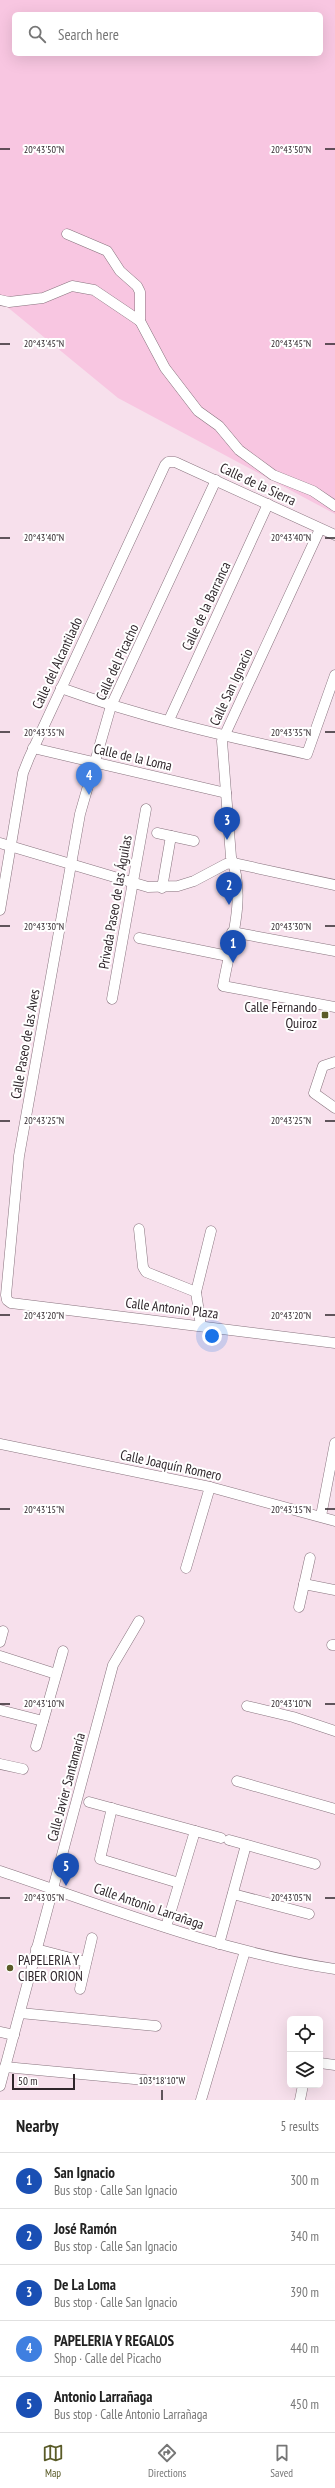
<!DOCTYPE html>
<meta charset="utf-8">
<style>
body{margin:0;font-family:"PT Sans Narrow",sans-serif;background:#f6f6f6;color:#222}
.controls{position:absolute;right:12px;bottom:12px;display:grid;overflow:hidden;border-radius:6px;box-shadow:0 4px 16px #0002}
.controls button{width:36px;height:36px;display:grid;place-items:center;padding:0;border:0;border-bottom:1px solid #e0e0e0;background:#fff;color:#222;font:20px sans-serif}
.scale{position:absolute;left:12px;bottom:10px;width:63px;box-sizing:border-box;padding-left:4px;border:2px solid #2f262b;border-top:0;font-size:11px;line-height:14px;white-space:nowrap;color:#2f262b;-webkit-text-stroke:3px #fff;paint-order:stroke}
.you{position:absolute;left:212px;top:1336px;width:14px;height:14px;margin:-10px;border:3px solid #fff;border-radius:50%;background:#1a73e8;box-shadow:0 0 0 6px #1a73e833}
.badge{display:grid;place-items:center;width:26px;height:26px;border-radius:50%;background:#5a5b28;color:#fff;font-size:13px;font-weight:700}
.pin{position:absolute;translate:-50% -33px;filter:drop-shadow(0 1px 2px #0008)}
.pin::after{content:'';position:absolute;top:21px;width:14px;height:12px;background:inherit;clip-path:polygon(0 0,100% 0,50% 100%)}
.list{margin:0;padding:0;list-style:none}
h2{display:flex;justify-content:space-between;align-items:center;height:52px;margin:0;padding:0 16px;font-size:17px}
h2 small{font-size:13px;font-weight:400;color:#767676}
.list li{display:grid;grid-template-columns:26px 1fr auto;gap:12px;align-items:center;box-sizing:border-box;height:56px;padding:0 16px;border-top:1px solid #e0e0e0}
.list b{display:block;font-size:15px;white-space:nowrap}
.list p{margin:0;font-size:13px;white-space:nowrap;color:#767676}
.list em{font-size:13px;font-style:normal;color:#767676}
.icon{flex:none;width:22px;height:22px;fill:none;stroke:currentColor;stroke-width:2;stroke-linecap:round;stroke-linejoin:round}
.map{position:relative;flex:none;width:335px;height:2100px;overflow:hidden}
.search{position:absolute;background:#fff;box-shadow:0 4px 16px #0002;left:12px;right:12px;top:12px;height:44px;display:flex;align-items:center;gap:10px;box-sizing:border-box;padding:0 14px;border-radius:6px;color:#767676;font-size:15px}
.sheet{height:332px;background:#fff}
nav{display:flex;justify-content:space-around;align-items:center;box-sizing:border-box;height:56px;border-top:1px solid #e0e0e0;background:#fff;font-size:11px;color:#767676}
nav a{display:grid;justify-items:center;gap:2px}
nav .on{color:#5a5b28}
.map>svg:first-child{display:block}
.green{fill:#f8c6e1;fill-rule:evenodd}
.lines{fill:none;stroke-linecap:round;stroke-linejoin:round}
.minor-casing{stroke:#88737e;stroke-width:11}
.minor{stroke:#fff;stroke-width:10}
.ticks{fill:none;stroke:#2f262b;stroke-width:1.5}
.poi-dot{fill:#5a5b28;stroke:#fff;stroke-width:1.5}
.labels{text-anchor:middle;stroke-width:4;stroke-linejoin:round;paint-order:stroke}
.street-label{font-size:14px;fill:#2f262b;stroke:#fff}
.poi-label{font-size:14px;fill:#2f262b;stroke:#fff;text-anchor:end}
.ticks-label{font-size:10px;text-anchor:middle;fill:#2f262b;stroke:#fff;stroke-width:4;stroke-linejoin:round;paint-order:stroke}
</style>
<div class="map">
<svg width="335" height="2100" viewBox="0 0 335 2100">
<rect width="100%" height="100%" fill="#f7e0ec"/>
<!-- green -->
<path class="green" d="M0 0H335V514L118 398 0 301ZM14 14H321V54H14Z"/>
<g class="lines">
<defs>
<g id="minor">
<path d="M67 234 107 251 120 271 137 286 140 292V321L165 368 198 411 219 426 239 450 273 475 313 491 335 506"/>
<path d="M0 300 9 302 43 298 72 286 94 290 140 321"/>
<path d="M216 480 111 706 80 814 19 1156 6 1295 7 1300 11 1303 335 1343"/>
<path d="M320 529 222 741 231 857C247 897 230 945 223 986L335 1007"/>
<path d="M61 688C141 717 224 736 307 754L335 675"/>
<path d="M169 720 268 504"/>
<path d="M33 748 226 793"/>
<path d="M157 833 194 841"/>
<path d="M0 843 148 887 178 886 194 881 226 864 233 863 335 885"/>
<path d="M162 888 171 836"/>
<path d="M0 910 23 773 29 758 165 465 168 462H175L335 535"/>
<path d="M232 932 335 951"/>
<path d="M139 938 228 956"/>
<path d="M112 999 146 809"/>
<path d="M335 1062 323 1066 314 1093 335 1108"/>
<path d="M139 1229 143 1267 146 1272 196 1292"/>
<path d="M201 1326 196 1292 211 1231"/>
<path d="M0 1444 210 1487 335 1521"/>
<path d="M321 1516 335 1443"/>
<path d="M186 1568 210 1487"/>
<path d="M304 1584 335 1590"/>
<path d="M299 1607 310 1558"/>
<path d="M0 1642 3 1631"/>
<path d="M332 1645H335"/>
<path d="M0 1656 56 1674"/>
<path d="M247 1706 293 1717 335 1731"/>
<path d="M0 1710 43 1721"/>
<path d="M36 1746 63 1651"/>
<path d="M0 1764 23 1769"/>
<path d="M237 1781 335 1809"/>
<path d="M89 1802 221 1838"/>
<path d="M112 1808 100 1859 179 1883"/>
<path d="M229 1840 315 1864"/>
<path d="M0 1871C110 1908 220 1952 335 1969"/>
<path d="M233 1894 309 1914"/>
<path d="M166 1927 195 1831"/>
<path d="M219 1944 246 1845"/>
<path d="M36 1949 86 1962"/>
<path d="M80 1989 92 1938"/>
<path d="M20 2013 156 2026"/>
<path d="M0 2032 14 2035"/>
<path d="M320 2063 335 2065"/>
<path d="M5 2067 145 2080"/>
<path d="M0 2086 113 1665 139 1621"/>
<path d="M201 2100 245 1951"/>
<path d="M300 2100 303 2085"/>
</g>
</defs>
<!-- minor casing -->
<use href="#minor" class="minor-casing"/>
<!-- minor -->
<use href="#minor" class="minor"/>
</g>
<!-- ticks -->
<path class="ticks" d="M0 149H10M325 149H335M0 344H10M325 344H335M0 538H10M325 538H335M0 732H10M325 732H335M0 926H10M325 926H335M0 1121H10M325 1121H335M0 1315H10M325 1315H335M0 1509H10M325 1509H335M0 1704H10M325 1704H335M0 1898H10M325 1898H335M162 2090V2100"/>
<!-- markers -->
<g class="poi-dot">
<rect x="321" y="1011" width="8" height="8" rx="2"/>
<circle cx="10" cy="1968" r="4"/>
</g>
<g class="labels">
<!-- street labels -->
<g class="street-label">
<text transform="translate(258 484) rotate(25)" y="5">Calle de la Sierra</text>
<text transform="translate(206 606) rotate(-65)" y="5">Calle de la Barranca</text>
<text transform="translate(117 662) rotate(-65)" y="5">Calle del Picacho</text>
<text transform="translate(57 663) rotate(-65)" y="5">Calle del Alcantilado</text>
<text transform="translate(231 687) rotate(-65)" y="5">Calle San Ignacio</text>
<text transform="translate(133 757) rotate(13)" y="5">Calle de la Loma</text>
<text transform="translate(115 902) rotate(-80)" y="5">Privada Paseo de las Águilas</text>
<text transform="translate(25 1044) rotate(-80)" y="5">Calle Paseo de las Aves</text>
<text transform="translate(172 1308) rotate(7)" y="5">Calle Antonio Plaza</text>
<text transform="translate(171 1465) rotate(12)" y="5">Calle Joaquín Romero</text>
<text transform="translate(66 1787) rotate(-75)" y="5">Calle Javier Santamaría</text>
<text transform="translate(149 1906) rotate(19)" y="5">Calle Antonio Larrañaga</text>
</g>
<!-- poi labels -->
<g class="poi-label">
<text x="317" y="1012">Calle Fernando<tspan x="317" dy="16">Quiroz</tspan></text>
<text x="18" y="1965" text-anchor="start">PAPELERIA Y<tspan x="18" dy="16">CIBER ORION</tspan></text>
</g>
</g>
<g class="ticks-label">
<text x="44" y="153">20°43'50"N</text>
<text x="291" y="153">20°43'50"N</text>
<text x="44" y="347">20°43'45"N</text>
<text x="291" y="347">20°43'45"N</text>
<text x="44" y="541">20°43'40"N</text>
<text x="291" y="541">20°43'40"N</text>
<text x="44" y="736">20°43'35"N</text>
<text x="291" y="736">20°43'35"N</text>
<text x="44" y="930">20°43'30"N</text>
<text x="291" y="930">20°43'30"N</text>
<text x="44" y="1124">20°43'25"N</text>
<text x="291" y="1124">20°43'25"N</text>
<text x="44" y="1319">20°43'20"N</text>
<text x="291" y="1319">20°43'20"N</text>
<text x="44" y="1513">20°43'15"N</text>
<text x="291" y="1513">20°43'15"N</text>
<text x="44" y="1707">20°43'10"N</text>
<text x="291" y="1707">20°43'10"N</text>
<text x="44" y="1901">20°43'05"N</text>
<text x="291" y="1901">20°43'05"N</text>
<text x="162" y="2084">103°18'10"W</text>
</g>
</svg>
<div class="controls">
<button><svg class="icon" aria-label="locate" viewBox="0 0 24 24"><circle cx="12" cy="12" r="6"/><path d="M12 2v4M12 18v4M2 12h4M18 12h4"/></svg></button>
<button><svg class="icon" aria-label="layers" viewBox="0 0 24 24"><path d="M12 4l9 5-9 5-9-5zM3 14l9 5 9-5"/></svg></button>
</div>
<div class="scale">50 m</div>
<div class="you"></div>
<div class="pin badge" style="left:233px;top:963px;background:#1a4fb4">1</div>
<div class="pin badge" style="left:229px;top:905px;background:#1a4fb4">2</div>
<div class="pin badge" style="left:227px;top:840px;background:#1a4fb4">3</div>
<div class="pin badge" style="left:89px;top:795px;background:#3f7fe0">4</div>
<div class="pin badge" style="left:66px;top:1886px;background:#1a4fb4">5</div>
<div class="search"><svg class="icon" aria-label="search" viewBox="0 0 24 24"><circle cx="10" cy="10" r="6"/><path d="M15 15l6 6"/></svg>Search here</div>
</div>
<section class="sheet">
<h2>Nearby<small>5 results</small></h2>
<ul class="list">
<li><span class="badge" style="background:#1a4fb4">1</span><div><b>San Ignacio</b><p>Bus stop · Calle San Ignacio</p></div><em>300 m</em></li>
<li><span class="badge" style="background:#1a4fb4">2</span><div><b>José Ramón</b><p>Bus stop · Calle San Ignacio</p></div><em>340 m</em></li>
<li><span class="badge" style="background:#1a4fb4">3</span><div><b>De La Loma</b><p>Bus stop · Calle San Ignacio</p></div><em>390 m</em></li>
<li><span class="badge" style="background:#3f7fe0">4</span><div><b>PAPELERIA Y REGALOS</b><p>Shop · Calle del Picacho</p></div><em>440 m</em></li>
<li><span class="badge" style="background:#1a4fb4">5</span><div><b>Antonio Larrañaga</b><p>Bus stop · Calle Antonio Larrañaga</p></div><em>450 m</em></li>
</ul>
</section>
<nav>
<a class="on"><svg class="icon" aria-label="map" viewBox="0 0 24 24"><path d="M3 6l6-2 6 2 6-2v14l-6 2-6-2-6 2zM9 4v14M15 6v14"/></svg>Map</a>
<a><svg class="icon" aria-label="directions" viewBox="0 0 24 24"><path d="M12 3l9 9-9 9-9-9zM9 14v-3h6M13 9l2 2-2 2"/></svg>Directions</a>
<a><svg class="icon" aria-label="saved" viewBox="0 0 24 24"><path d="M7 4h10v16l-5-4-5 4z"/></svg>Saved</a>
</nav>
